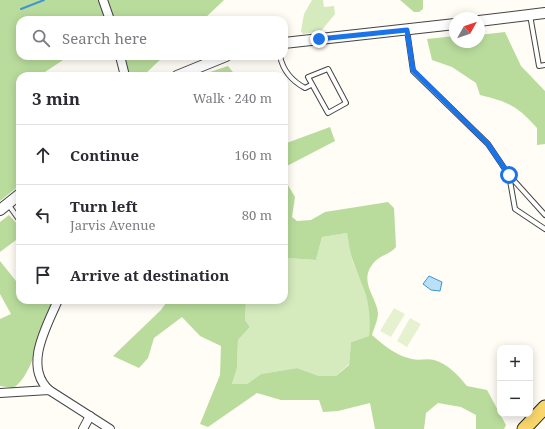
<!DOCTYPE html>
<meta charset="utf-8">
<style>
body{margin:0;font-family:"Noto Serif",serif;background:#f7f7f7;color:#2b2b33}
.controls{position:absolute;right:12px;bottom:12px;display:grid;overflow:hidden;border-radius:8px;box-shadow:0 2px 10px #0003}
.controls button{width:36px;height:36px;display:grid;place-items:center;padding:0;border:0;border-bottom:1px solid #e1e1e2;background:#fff;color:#2b2b33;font:20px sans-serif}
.compass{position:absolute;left:449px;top:12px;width:36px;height:36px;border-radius:50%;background:#fff;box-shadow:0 2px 10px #0003;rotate:50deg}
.stop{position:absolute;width:12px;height:12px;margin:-9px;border:3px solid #1a73e8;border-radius:50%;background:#fff}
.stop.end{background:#1a73e8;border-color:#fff;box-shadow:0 1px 4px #0008}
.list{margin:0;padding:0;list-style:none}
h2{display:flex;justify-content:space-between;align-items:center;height:52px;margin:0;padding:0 16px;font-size:17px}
h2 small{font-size:13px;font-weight:400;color:#7c7c81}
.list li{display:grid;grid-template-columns:26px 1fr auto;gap:12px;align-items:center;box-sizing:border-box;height:60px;padding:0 16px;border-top:1px solid #e1e1e2}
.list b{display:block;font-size:15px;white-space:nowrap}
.list p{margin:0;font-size:13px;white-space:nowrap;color:#7c7c81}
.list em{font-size:13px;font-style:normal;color:#7c7c81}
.icon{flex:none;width:22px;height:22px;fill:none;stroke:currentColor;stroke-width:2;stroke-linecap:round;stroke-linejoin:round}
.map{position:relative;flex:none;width:545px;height:429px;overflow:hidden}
.search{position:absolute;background:#fff;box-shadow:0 2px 10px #0003;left:16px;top:16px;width:272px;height:44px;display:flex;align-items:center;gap:10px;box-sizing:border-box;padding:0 14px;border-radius:12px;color:#7c7c81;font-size:15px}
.panel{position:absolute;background:#fff;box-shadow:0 2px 10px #0003;left:16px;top:72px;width:272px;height:232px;border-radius:12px}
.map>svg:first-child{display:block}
.green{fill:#d5ebbd}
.forest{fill:#b9dc9c}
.pitch{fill:#e6f2cf}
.water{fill:#b9e0f7;stroke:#3f96cf}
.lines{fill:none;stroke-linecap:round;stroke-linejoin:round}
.stream{stroke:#3f96cf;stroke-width:2}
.service-casing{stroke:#444;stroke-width:6}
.minor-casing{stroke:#444;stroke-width:10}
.tertiary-casing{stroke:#444;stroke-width:12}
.primary-casing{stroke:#222;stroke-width:15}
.service{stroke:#fff;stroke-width:4}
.minor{stroke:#fff;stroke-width:8}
.tertiary{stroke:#fff;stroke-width:10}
.primary{stroke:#f9d66b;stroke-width:13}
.route{stroke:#1a73e8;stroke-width:5}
</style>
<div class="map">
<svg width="545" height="429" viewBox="0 0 545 429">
<rect width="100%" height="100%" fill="#fffdf5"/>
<!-- green -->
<g class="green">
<path d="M312 0H323L324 7 334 6 335 14 321 31 303 34 301 31 304 14Z"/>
<path d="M347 233 353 263 362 282 371 315 369 336 351 342 349 364 336 376H319L297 368 261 374 247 384H232L237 368 238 340 250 327 245 320 246 300H284V261L287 258 316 260 322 237Z"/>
</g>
<!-- forest -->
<g class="forest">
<path d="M0 0H224L203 20H20V56H69L39 76H20V185L0 201Z"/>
<path d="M400 0H423V9L419 12H414Z"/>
<path d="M505 32 521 66 545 91V144L537 145V128C517 106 509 102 480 95L476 83 452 67 432 60 427 39 455 36V42H479V35Z"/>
<path d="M113 56H164L143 76H125Z"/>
<path d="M228 66 236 76H198Z"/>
<path d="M330 127 335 141 285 167V180L295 197 292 217 297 221 311 220 325 212 388 202 394 208 396 247C388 256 380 254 372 265 359 282 377 298 378 313 378 320 374 328 372 335 383 345 397 356 412 359 419 361 427 358 434 360 448 364 458 375 467 386L487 390 506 425 504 429H476V415L461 407 438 403 426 413 424 429H375L370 403 338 411 323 412 319 400H281L257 393 208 427 200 424 220 375 221 346 200 336 182 317 154 338 148 358 139 368 113 356 161 310 168 300H246L245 320 250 327 238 340 237 368 232 384H247L261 374 297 368 319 376H336L349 365 351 342 369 336C372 305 365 292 354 264 350 254 349 243 347 233L322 237 316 260 287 258 284 261V144Z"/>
<path d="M9 215 20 227V242L16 240 0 252V222Z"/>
<path d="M0 261 20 286V300H53C44 322 33 377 13 388L0 386V319L11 314 0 294Z"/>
</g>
<!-- pitch -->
<g class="pitch">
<path d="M394 308 405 314 391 337 380 331Z"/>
<path d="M410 318 421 324 407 347 397 341Z"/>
</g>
<!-- water -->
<path class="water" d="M429 276 442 282 440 291 431 290 423 284Z"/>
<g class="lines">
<!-- stream -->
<path class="stream" d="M21 9 44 0"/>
<defs>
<g id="service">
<path d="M530 15 539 66 545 65"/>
<path d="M407 30 413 71 488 144 509 175"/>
<path d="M280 56C283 71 292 81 305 88L311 85"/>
<path d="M328 69 346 103 328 113 308 77Z"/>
<path d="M8 204 20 221"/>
<path d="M545 215 509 175 515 209 545 229"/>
</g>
<g id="minor">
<path d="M103 0 110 20"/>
<path d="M120 56 125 76"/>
<path d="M49 390C23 366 47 326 58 300"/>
<path d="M0 393 49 390 110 429"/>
<path d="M83 429 90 416"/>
</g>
<g id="tertiary">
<path d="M479 21 545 13"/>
<path d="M284 43 455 24"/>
<path d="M177 76 226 56"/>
<path d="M0 210 20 194"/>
</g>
<path id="primary" d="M524 429 545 407"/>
</defs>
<!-- service casing -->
<use href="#service" class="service-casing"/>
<!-- minor casing -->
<use href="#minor" class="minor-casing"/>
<!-- tertiary casing -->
<use href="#tertiary" class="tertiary-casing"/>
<!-- primary casing -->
<use href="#primary" class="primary-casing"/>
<!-- service -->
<use href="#service" class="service"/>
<!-- minor -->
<use href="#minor" class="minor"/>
<!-- tertiary -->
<use href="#tertiary" class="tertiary"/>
<!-- primary -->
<use href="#primary" class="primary"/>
</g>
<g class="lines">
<!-- route -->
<path class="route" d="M319 39 407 30 413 70 488 144 509 175"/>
</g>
</svg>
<div class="controls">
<button>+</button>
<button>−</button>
</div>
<svg class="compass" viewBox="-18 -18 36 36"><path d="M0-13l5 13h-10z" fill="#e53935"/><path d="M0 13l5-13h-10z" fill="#7c7c81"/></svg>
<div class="stop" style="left:509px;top:175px"></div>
<div class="stop end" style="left:319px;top:39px"></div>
<div class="search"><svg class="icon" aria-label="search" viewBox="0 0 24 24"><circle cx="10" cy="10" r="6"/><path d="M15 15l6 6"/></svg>Search here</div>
<section class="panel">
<h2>3 min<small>Walk · 240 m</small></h2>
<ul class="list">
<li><svg class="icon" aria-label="ahead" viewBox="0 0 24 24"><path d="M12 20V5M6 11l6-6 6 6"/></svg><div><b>Continue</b></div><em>160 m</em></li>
<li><svg class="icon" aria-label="left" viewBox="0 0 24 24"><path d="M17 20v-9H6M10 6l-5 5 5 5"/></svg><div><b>Turn left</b><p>Jarvis Avenue</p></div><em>80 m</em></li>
<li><svg class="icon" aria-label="arrive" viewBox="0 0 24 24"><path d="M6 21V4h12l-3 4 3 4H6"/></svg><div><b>Arrive at destination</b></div></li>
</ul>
</section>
</div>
